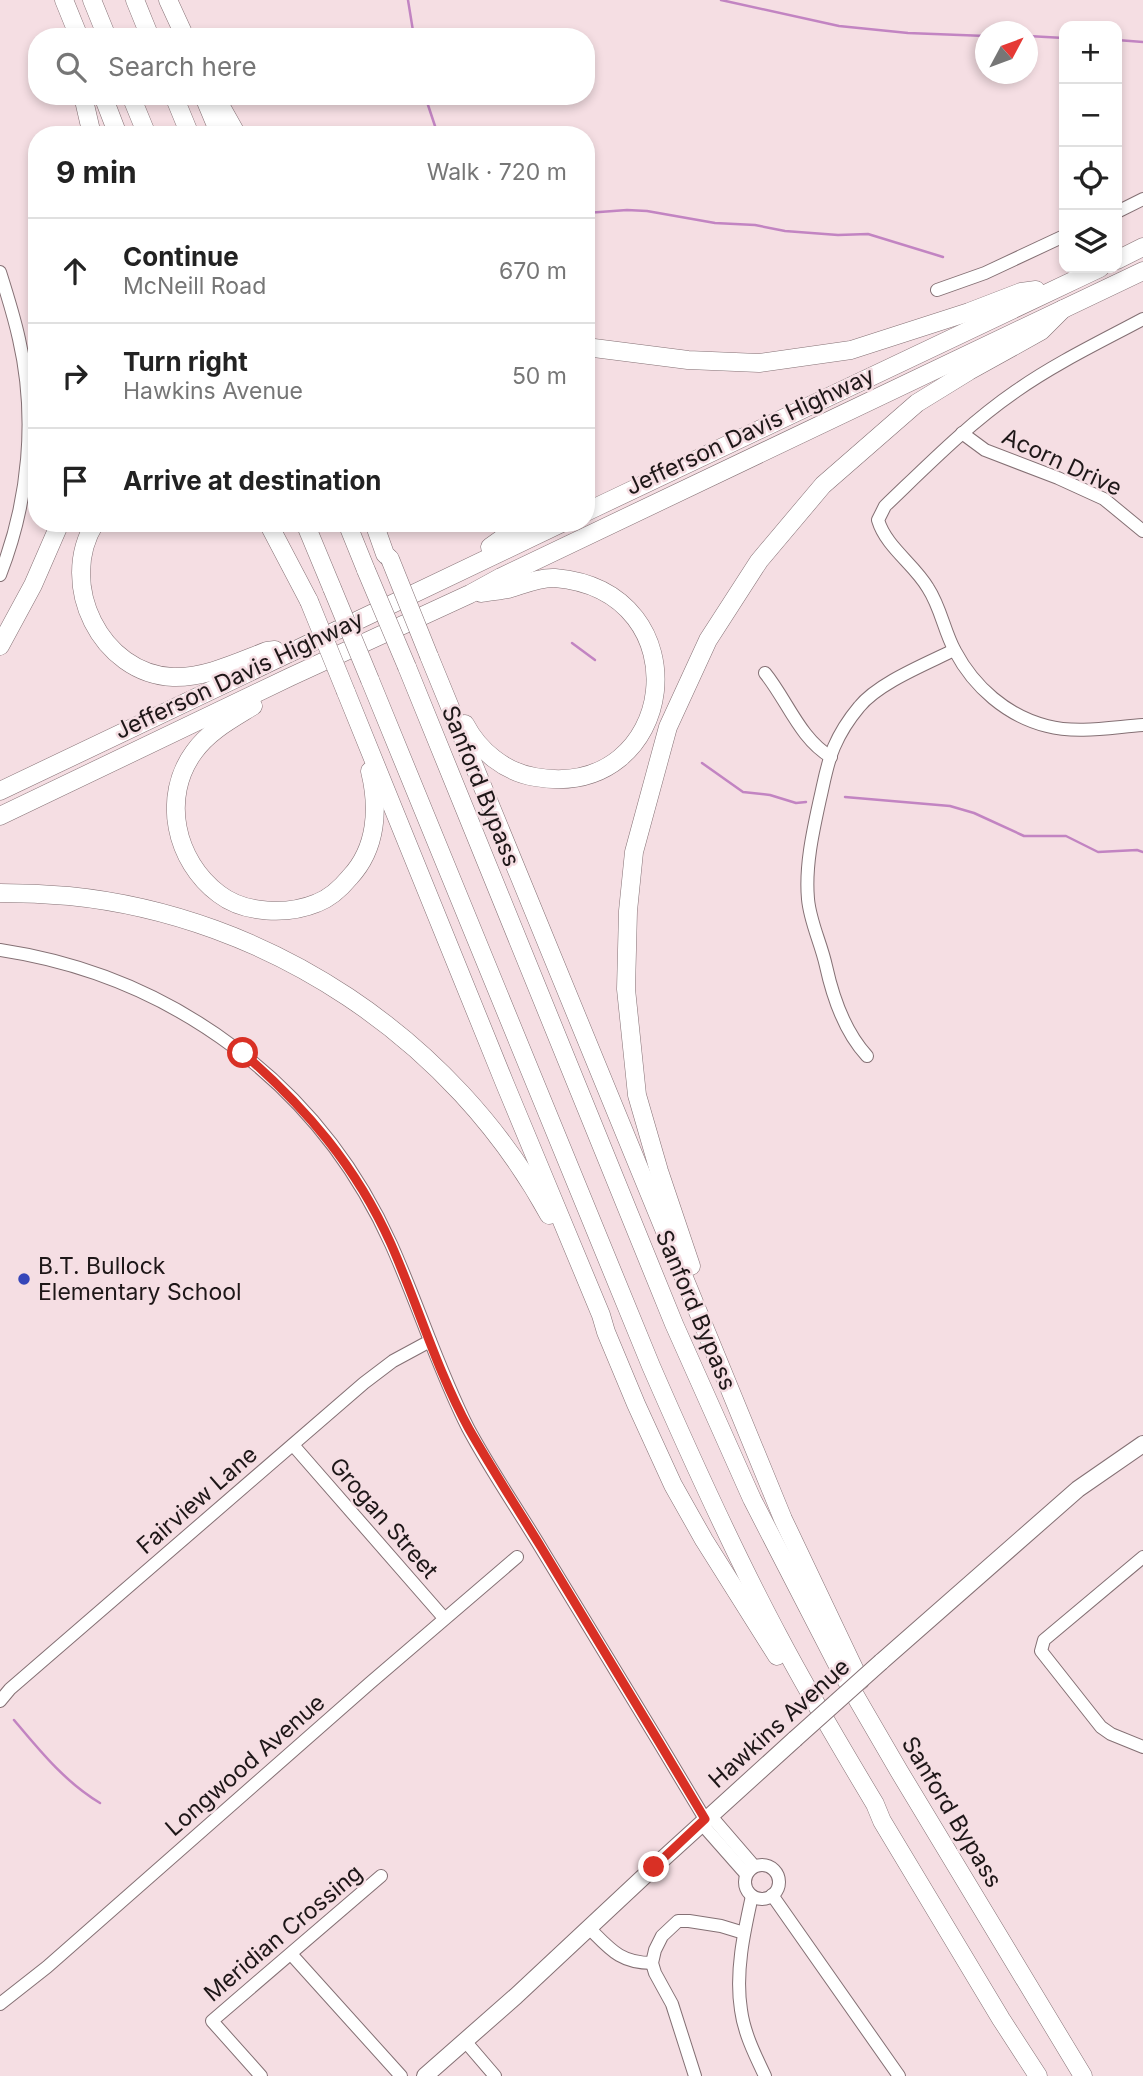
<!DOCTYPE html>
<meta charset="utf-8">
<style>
body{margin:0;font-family:Inter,sans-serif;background:#f6f6f6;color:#222}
.controls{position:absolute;right:21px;top:21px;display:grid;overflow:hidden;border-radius:14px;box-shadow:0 4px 10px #0003}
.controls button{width:63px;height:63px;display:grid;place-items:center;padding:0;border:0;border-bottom:2px solid #e0e0e0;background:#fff;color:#222;font:35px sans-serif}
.compass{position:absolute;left:975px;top:21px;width:63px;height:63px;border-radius:50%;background:#fff;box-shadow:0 4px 10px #0003;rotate:49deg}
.stop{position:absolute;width:21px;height:21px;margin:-16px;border:5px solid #d93025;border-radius:50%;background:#fff}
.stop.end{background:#d93025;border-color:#fff;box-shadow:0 2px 7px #0008}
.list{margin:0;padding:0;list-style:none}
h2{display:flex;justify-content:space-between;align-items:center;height:91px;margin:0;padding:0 28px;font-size:30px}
h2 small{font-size:23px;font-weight:400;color:#767676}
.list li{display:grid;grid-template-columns:46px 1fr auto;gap:21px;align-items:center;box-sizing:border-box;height:105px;padding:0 28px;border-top:2px solid #e0e0e0}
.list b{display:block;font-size:26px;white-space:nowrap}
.list p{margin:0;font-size:23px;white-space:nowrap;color:#767676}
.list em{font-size:23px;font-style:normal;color:#767676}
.icon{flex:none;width:38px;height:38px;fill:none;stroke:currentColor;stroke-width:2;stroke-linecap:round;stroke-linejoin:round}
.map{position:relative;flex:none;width:1143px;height:2076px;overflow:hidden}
.search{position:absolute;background:#fff;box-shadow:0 4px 10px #0003;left:28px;top:28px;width:567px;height:77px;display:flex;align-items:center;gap:18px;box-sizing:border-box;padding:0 24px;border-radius:28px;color:#767676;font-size:26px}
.panel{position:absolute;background:#fff;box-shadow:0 4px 10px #0003;left:28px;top:126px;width:567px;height:406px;border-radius:28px}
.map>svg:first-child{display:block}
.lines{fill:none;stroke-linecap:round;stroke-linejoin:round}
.stream{stroke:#c284c2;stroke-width:2.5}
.minor-casing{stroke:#847074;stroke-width:14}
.major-casing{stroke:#847074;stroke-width:18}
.highway-casing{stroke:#847074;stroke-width:19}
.minor{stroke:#fff;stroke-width:12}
.major{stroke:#fff;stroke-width:16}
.highway{stroke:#fff;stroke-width:18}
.major-bridge-casing{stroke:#847074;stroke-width:18;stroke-linecap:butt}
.highway-bridge-casing{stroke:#847074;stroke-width:19;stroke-linecap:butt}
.major-bridge{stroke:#fff;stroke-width:16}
.highway-bridge{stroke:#fff;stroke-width:18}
.route{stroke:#d93025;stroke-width:9}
.poi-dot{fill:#3646b9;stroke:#f5dee3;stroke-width:2.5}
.labels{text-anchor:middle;stroke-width:5;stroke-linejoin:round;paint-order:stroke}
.street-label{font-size:23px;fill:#1e1718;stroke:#f5dee3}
.poi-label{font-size:23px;fill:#1e1718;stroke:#f5dee3;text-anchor:start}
</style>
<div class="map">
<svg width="1143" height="2076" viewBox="0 0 1143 2076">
<rect width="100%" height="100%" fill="#f5dee3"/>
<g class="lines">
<!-- stream -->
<g class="stream">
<path d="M408 0 414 37"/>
<path d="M721 0 839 26 908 33 986 36"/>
<path d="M1028 36 1064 38"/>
<path d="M1117 40 1143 42"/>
<path d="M425 96 438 135"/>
<path d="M586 213 627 210 647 211 715 223 755 225 785 231 838 235 868 234 943 257"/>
<path d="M572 643 595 660"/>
<path d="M702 763 743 792 770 795 796 803 806 802"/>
<path d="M845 797 950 806 974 813 1024 836H1066L1098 852 1137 850 1143 852"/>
<path d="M14 1720C40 1751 65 1782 100 1803"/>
</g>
<defs>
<g id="minor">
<path d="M1117 212 1143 199"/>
<path d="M0 272C7 294 14 316 19 339 37 417 29 501 0 575"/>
<path d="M937 290 985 273 1064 236"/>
<path d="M1143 319C1100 342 1056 363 1016 391 968 424 927 466 885 506L878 520C886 547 914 564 928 588 941 608 944 631 955 651 974 687 1007 716 1047 726 1077 734 1113 727 1143 725"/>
<path d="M962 433 985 450 1058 478 1104 499 1143 531"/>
<path d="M765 673C787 700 800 739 831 757"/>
<path d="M0 950C173 976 319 1084 391 1244 418 1304 438 1369 468 1428 491 1471 519 1511 544 1553 598 1642 652 1730 705 1819"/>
<path d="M867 1056C844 1031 833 998 826 966 821 943 810 922 808 899 805 866 813 831 820 799 824 782 827 763 834 747 840 733 849 719 859 707 878 683 926 664 954 650"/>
<path d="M293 1445 444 1618"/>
<path d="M1143 1557 1044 1640 1041 1651 1101 1727 1111 1734 1143 1747"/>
<path d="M0 1701 10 1689 364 1383 393 1361 430 1341"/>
<path d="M710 1815 754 1866"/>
<path d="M701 1823 746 1874"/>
<circle cx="762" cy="1882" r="17"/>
<path d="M772 1895 899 2076"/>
<path d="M752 1896C744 1932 735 1972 741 2010 744 2033 755 2055 765 2076"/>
<path d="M589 1928C610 1949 620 1963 652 1963"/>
<path d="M291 1954 401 2076"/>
<path d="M0 2004 47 1967 370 1683 517 1557"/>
<path d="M465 2041 495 2076"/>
<path d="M261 2076 212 2021 381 1876"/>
<path d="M695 2076 672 2004 655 1973 652 1963 655 1950 662 1936 678 1921H689L721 1926 744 1933"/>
</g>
<g id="major">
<path d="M881 1662 1078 1489 1143 1444"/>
<path d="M425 2076 516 1996 654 1867 795 1739"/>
</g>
<g id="highway">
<path d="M64 0 79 37"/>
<path d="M92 0 107 37"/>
<path d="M135 0 150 37"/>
<path d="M168 0 185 37"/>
<path d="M83 96 92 135"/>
<path d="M103 96 118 135"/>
<path d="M131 96 147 135"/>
<path d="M174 96 190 135"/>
<path d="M215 96 237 135"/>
<path d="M205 99 220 135"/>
<path d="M1117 260 1143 247"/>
<path d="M586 347 688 360 759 363 851 350 969 312 1021 292 1036 290"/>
<path d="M586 512 1100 268"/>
<path d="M95 523C57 584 101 674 173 677 205 678 238 662 267 651L275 650"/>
<path d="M268 523 309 601"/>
<path d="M305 523 332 588"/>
<path d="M347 523 366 570"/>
<path d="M374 523 385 554 390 559"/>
<path d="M490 547 524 523"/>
<path d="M0 646 33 585 60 523"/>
<path d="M429 656 783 1519 860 1681"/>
<path d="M407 667 674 1324 752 1499 838 1666 899 1771 1083 2076"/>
<path d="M370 680 651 1366C691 1458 732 1549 779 1637 809 1694 842 1749 875 1804L882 1821 1001 2019 1038 2076"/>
<path d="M346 692 505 1084 601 1315 606 1332 636 1404 673 1485 704 1540 777 1656"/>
<path d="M253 706C232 719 209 731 194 752 161 797 175 861 219 894 245 914 288 915 317 903 330 898 341 888 350 877 377 848 379 808 370 771"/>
<path d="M465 724C479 751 505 772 535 777 678 802 705 591 555 578 540 577 522 585 508 589 499 591 490 591 481 593"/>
<path d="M0 791 562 523"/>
<path d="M0 816 290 677 470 594 501 577 1143 271"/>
<path d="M0 893C23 893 46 894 69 896 269 916 453 1039 549 1215"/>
<path d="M691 1266 659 1171 637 1095 626 989 628 911 634 852 668 727 708 640 759 561 823 485 917 403 969 371 1041 331 1063 309"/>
</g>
</defs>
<!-- minor casing -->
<use href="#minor" class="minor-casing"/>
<!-- major casing -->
<use href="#major" class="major-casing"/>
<!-- highway casing -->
<use href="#highway" class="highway-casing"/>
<!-- minor -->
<use href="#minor" class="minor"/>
<!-- major -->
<use href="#major" class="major"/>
<!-- highway -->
<use href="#highway" class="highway"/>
<defs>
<path id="major-bridge" d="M795 1739 881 1662"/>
<g id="highway-bridge">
<path d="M390 559 429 656"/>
<path d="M366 570 407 667"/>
<path d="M332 588 370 680"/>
<path d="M309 601 346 692"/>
</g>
</defs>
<!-- major-bridge casing -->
<use href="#major-bridge" class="major-bridge-casing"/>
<!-- highway-bridge casing -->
<use href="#highway-bridge" class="highway-bridge-casing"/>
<!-- major-bridge -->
<use href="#major-bridge" class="major-bridge"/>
<!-- highway-bridge -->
<use href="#highway-bridge" class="highway-bridge"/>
</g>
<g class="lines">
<!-- route -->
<path class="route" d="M243 1053C306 1108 356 1166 391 1244 418 1305 437 1371 469 1429 492 1469 517 1508 541 1547 596 1638 651 1728 705 1819L654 1867"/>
</g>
<!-- markers -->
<circle class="poi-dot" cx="24" cy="1279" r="7"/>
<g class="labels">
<!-- street labels -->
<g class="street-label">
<text transform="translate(750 431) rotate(-25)" y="8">Jefferson Davis Highway</text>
<text transform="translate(1062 462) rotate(25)" y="8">Acorn Drive</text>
<text transform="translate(239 675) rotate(-25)" y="8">Jefferson Davis Highway</text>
<text transform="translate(481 786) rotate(68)" y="8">Sanford Bypass</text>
<text transform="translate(696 1310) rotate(67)" y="8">Sanford Bypass</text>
<text transform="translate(197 1500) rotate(-41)" y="8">Fairview Lane</text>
<text transform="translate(384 1518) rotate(49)" y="8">Grogan Street</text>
<text transform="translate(779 1723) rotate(-42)" y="8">Hawkins Avenue</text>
<text transform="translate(245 1765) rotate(-41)" y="8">Longwood Avenue</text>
<text transform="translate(952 1812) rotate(59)" y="8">Sanford Bypass</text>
<text transform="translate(283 1933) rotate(-40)" y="8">Meridian Crossing</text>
</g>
<!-- poi labels -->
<g class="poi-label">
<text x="38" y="1274">B.T. Bullock<tspan x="38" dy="26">Elementary School</tspan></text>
</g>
</g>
</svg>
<div class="controls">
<button>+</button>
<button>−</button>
<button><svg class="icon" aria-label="locate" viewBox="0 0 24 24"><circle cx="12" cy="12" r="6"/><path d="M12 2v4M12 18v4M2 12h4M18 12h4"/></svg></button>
<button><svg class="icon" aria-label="layers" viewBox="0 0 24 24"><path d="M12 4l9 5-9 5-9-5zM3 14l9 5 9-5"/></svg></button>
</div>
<svg class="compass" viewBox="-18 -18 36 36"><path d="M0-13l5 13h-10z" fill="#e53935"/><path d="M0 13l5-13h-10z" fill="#767676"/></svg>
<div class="stop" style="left:243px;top:1053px"></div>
<div class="stop end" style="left:654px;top:1867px"></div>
<div class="search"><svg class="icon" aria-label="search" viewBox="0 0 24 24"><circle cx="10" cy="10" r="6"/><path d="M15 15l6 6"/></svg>Search here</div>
<section class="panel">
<h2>9 min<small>Walk · 720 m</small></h2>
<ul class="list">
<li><svg class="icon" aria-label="ahead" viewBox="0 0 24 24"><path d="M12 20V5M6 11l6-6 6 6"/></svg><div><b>Continue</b><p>McNeill Road</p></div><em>670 m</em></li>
<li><svg class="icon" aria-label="right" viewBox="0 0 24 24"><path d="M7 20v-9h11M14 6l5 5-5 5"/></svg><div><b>Turn right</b><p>Hawkins Avenue</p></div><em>50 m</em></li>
<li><svg class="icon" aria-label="arrive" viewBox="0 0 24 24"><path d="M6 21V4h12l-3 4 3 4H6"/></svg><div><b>Arrive at destination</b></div></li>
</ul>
</section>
</div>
